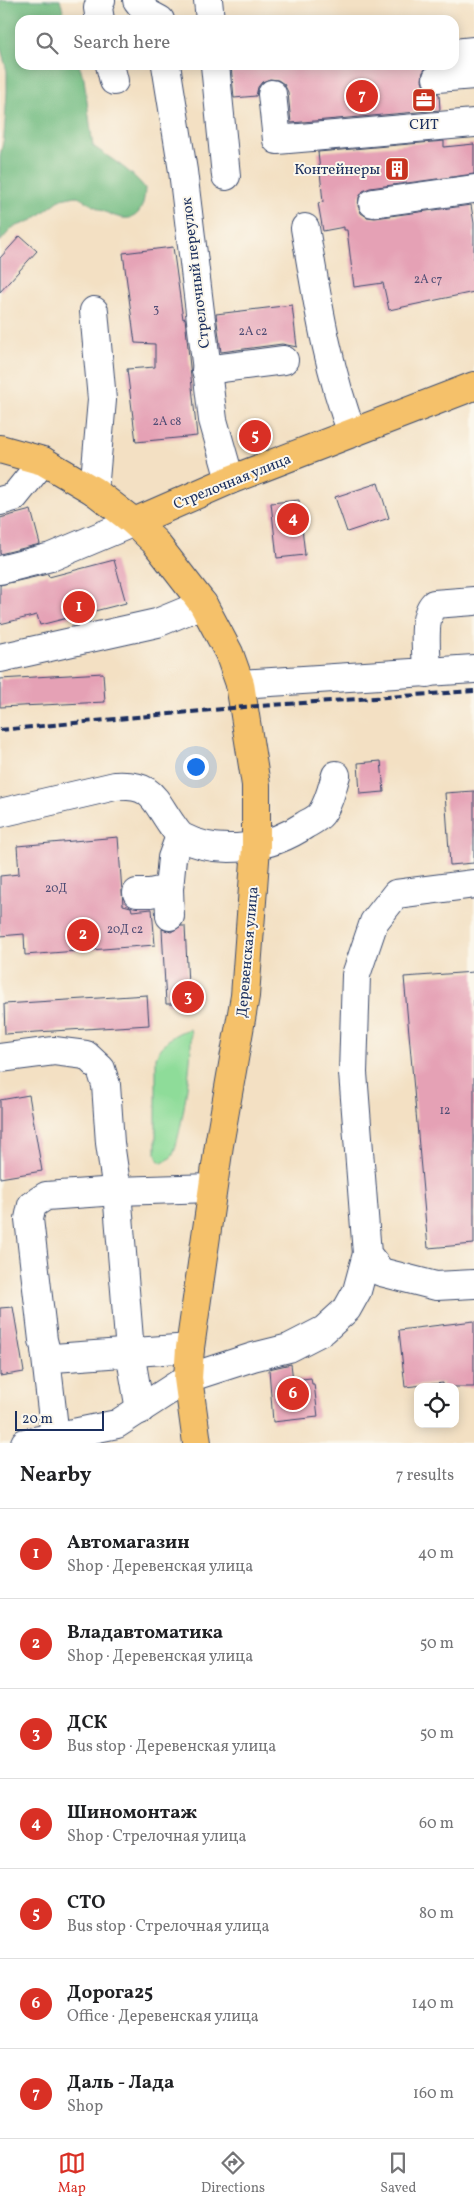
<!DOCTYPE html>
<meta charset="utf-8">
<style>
body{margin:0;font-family:Vollkorn,serif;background:#f2f2f2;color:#202124}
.controls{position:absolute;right:15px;bottom:15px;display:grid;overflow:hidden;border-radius:10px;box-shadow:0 2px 12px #0003}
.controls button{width:45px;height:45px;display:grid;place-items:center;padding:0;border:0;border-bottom:1px solid #e0e0e0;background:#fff;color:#202124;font:25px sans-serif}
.scale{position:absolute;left:15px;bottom:12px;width:89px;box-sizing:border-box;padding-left:5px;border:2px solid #1b2f5e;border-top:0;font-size:14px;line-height:18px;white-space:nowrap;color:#1b2f5e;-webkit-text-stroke:4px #fbf7ec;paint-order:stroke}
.you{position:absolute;left:195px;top:766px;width:18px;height:18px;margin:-12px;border:4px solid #fff;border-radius:50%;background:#1a73e8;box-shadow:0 0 0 8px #1a73e833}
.badge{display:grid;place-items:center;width:32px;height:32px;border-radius:50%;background:#d93025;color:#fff;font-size:16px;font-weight:700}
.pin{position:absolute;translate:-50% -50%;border:2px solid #fff;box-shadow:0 1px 5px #0006}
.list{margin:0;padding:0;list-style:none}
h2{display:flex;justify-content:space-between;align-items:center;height:65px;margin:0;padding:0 20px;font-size:21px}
h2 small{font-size:16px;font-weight:400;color:#757577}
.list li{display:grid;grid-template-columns:32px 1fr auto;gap:15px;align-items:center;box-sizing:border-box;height:90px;padding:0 20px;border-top:1px solid #e0e0e0}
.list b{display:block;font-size:19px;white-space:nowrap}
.list p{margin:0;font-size:16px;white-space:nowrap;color:#757577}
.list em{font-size:16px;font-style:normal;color:#757577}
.icon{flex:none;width:28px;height:28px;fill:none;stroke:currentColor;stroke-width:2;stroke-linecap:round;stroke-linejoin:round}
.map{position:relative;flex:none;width:474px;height:1443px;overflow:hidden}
.search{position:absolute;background:#fff;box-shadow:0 2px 12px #0003;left:15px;right:15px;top:15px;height:55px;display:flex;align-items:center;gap:12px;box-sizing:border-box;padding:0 18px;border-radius:15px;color:#757577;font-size:19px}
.sheet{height:695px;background:#fff}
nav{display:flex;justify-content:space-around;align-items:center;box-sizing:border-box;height:70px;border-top:1px solid #e0e0e0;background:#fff;font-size:14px;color:#757577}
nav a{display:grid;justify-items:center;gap:2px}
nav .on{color:#d93025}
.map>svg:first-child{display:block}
.green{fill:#8edc99;stroke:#54867c}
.forest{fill:#72bc81;stroke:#467670}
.building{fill:#e5a1b5}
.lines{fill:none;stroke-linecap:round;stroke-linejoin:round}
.minor-casing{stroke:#3b4a6d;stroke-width:30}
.major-casing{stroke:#3b4a6d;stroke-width:30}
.minor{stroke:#fff;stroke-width:28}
.major{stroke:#f5c16b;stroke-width:28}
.rail{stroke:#1b2f5e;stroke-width:4;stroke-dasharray:8 4;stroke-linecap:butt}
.labels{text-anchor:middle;stroke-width:4;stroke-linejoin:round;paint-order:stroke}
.number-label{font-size:12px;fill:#4e4c74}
.poi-label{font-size:15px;fill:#1b2f5e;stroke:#fbf7ec}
.street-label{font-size:15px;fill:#1b2f5e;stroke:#fbf7ec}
</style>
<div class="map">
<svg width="474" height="1443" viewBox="0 0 474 1443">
<rect width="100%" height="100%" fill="#fbf7ec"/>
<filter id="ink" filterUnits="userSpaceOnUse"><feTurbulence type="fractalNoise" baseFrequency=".02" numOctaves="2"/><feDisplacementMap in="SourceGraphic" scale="10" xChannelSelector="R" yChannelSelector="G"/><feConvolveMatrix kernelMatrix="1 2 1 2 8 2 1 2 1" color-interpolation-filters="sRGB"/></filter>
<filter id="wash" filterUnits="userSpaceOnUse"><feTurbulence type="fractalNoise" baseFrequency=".0096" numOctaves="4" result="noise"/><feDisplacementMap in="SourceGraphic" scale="20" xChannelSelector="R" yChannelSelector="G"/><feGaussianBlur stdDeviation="1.12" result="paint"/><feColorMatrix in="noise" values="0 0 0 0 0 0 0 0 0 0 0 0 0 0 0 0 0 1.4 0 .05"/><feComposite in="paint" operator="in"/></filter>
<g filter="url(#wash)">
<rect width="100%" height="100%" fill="#f3e0c3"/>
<!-- green -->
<path class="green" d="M190 1029C195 1046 181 1140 172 1156 170 1159 166 1161 162 1163L158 1160 156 1153V1057C163 1042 174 1033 190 1029Z"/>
<!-- forest -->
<path class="forest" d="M0 0H60L66 20H20V65H79L84 79 93 146C111 159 131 170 145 188 143 242 103 210 76 196L61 199 33 220 12 228 0 242V157L4 137 7 92V71L0 45Z"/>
<g id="blocks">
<!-- building -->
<g class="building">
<path d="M231 65H428L423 72 422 80 424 86 430 92 439 94 440 110 291 123 288 92 284 84 278 80 270 79 262 82 258 87 256 96 234 98Z"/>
<path d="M444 141V147L474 144V174L370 188 363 191 359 197 358 206 361 213 367 217 375 218 471 205 474 223V292L389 310 383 283 354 287 347 230H344V227L323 231 318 203 323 202 318 152Z"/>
<path d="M20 236 37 251 0 292V258Z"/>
<path d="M173 247 183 319 185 318 197 436 136 442 127 369 155 367V344L135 343 123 253Z"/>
<path d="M292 305 297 347 282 344 221 352 216 314Z"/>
<path d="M378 483 389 518 347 532 335 497Z"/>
<path d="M299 500 305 555 277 558 271 503Z"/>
<path d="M31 510 40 544 0 554V518Z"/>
<path d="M114 560 126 603 40 625 37 615 0 624V585L48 574 49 577Z"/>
<path d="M103 673 105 702 0 707V679Z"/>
<path d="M381 761 384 792 360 794 358 763Z"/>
<path d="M474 791V863L450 865 445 793Z"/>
<path d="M118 837 123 905 131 907 132 911 152 909 155 945 25 955 24 934 0 936V876L19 874 17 846Z"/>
<path d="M181 926H185L189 1004H166L162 929 171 932Z"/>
<path d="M474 972V1244L428 1248 404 977Z"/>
<path d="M147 995 149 1025 5 1034 4 1004Z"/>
<path d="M29 1095 42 1171 0 1178V1100Z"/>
<path d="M13 1307 24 1372 0 1376V1308Z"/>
<path d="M474 1321V1387H443V1383L405 1387 399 1330Z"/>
<path d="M291 1364 293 1380 311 1378 312 1384H314L318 1417 273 1422 269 1369Z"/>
</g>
</g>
</g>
<g filter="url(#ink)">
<use href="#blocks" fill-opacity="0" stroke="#3b4a6d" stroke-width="1"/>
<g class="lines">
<defs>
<g id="minor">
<path d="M137 0 147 13 160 20"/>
<path d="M208 0 210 20"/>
<path d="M100 20 98 8 101 0"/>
<path d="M454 53 474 51"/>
<path d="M110 65 114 81"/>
<path d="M166 65 183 171 213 420 230 480"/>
<path d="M215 65 226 176"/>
<path d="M437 78 474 75"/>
<path d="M272 94 277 140 474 123"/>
<path d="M373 203 474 189"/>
<path d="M305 228C317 298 327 367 352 433"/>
<path d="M206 370 284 360"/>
<path d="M94 491 102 400 94 311"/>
<path d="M0 501 14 497 43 461"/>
<path d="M0 570 51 557 134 522"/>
<path d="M0 658 157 623 203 604"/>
<path d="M427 673C427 654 421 617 434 604L474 601"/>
<path d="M240 684 474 669"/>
<path d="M0 813 115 786C153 784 153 798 172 825 175 829 178 834 182 837 220 857 271 848 305 825 310 822 317 819 321 814 329 803 332 788 336 775"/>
<path d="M474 884 396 894 374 922 356 975 353 1073 367 1254 381 1272 436 1286 474 1284"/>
<path d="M169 889 170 916"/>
<path d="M137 893H150L169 889 172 858 180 836"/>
<path d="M0 1058 54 1051 86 1055 101 1069 106 1085 110 1143 117 1191 130 1352 140 1410"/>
<path d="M190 1348 54 1358 47 1356 43 1340 29 1219 32 1205 46 1196 117 1191 212 1188"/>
<path d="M45 1349 55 1437"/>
<path d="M25 1443 117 1424 188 1378 253 1357 289 1348 324 1330 347 1309 357 1291 367 1254"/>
</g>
<g id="major">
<path d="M0 449 43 461 94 491 134 522 155 542 203 604 229 653 240 684 256 785V847L245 996 219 1145 190 1348 188 1378 197 1443"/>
<path d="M134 522 230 480 474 386"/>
</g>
</defs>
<!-- minor casing -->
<use href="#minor" class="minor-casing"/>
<!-- major casing -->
<use href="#major" class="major-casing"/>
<!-- minor -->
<use href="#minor" class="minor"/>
<!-- major -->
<use href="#major" class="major"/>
<!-- rail -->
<path class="rail" d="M0 730 244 707 474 691"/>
</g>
</g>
<!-- icons -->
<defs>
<symbol id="office-square" viewBox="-11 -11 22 22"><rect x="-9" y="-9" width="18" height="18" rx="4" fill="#c8321e" stroke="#fbf7ec"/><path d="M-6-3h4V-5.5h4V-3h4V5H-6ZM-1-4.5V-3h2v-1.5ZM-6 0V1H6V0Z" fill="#fff"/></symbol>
<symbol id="building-square" viewBox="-11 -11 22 22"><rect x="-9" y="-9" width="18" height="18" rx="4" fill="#c8321e" stroke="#fbf7ec"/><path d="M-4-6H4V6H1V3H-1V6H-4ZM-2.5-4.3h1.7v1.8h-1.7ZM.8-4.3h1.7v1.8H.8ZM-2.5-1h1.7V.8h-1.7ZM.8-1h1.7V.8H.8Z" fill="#fff"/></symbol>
</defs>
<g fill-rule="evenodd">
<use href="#office-square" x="410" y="86" width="28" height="28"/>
<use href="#building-square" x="383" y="155" width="28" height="28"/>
</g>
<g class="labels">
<!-- number labels -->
<g class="number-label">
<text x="428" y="283">2А с7</text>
<text x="156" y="313">3</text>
<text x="253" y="335">2А с2</text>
<text x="167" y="425">2А с8</text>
<text x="56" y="892">20Д</text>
<text x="125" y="933">20Д с2</text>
<text x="445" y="1114">12</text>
</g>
<!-- poi labels -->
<g class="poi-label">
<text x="424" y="129">СИТ</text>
<text x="380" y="174" text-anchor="end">Контейнеры</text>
</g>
<!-- street labels -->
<g class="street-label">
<text transform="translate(195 273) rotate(-97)" y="5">Стрелочный переулок</text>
<text transform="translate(232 481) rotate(-22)" y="5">Стрелочная улица</text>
<text transform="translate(247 952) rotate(-85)" y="5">Деревенская улица</text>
</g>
</g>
</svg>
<div class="controls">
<button><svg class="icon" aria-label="locate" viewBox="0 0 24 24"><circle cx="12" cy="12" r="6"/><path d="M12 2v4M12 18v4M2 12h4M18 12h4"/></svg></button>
</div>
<div class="scale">20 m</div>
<div class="you"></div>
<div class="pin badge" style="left:79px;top:607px">1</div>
<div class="pin badge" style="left:83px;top:935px">2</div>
<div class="pin badge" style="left:188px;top:997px">3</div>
<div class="pin badge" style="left:293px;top:519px">4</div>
<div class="pin badge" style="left:255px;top:436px">5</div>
<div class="pin badge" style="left:293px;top:1394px">6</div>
<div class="pin badge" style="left:362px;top:96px">7</div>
<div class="search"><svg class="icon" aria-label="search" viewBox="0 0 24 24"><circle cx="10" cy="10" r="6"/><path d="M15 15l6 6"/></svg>Search here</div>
</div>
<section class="sheet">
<h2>Nearby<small>7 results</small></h2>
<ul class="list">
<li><span class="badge">1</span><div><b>Автомагазин</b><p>Shop · Деревенская улица</p></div><em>40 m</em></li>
<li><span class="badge">2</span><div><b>Владавтоматика</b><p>Shop · Деревенская улица</p></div><em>50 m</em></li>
<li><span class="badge">3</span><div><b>ДСК</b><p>Bus stop · Деревенская улица</p></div><em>50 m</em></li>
<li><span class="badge">4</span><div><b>Шиномонтаж</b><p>Shop · Стрелочная улица</p></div><em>60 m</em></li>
<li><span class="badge">5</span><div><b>СТО</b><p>Bus stop · Стрелочная улица</p></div><em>80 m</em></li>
<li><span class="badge">6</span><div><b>Дорога25</b><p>Office · Деревенская улица</p></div><em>140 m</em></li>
<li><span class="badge">7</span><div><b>Даль - Лада</b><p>Shop</p></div><em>160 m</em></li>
</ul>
</section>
<nav>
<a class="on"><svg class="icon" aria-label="map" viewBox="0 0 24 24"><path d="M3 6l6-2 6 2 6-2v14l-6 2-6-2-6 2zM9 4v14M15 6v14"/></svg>Map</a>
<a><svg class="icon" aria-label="directions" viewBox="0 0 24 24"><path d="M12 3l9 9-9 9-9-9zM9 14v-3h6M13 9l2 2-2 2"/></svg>Directions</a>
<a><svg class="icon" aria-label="saved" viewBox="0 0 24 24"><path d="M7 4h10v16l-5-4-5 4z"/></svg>Saved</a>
</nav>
